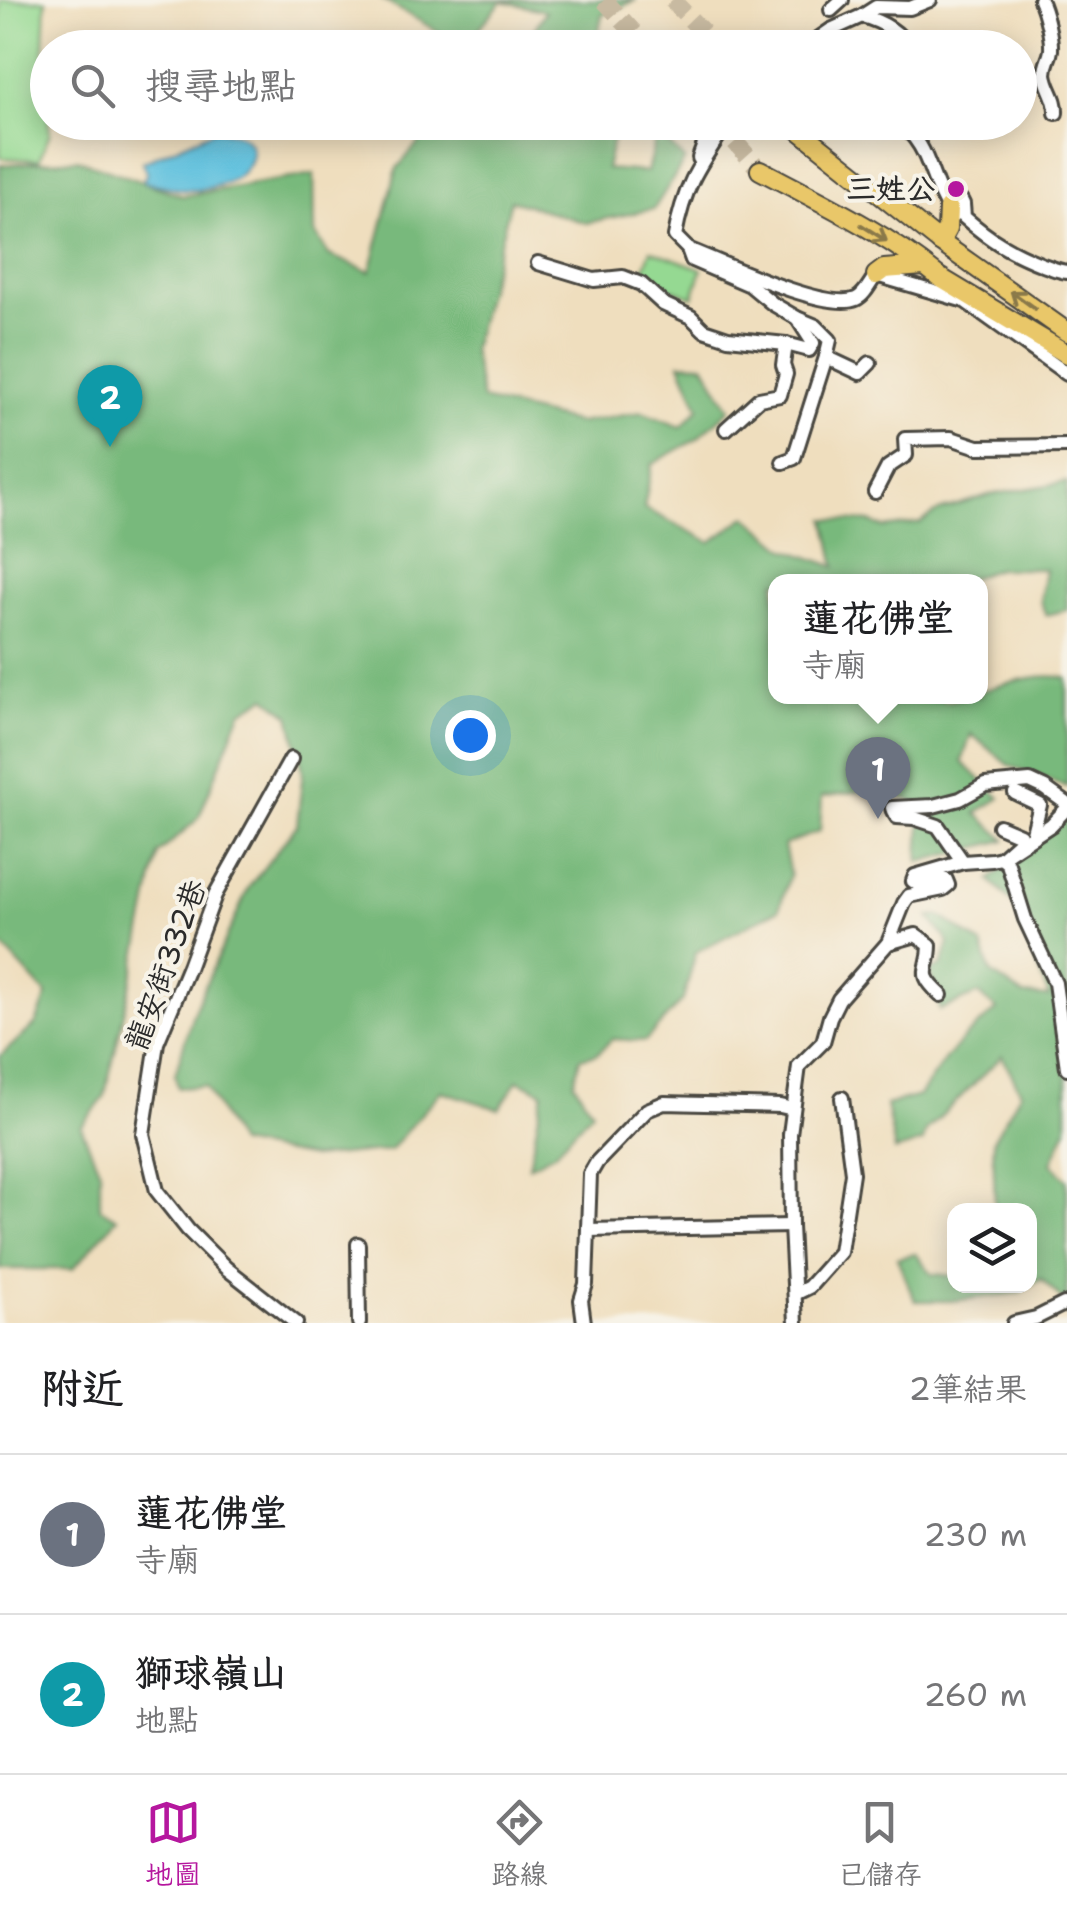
<!DOCTYPE html>
<html lang="zh-TW">
<meta charset="utf-8">
<style>
body{margin:0;font-family:"Shantell Sans","LXGW WenKai TC",sans-serif;background:#f6f6f6;color:#202124}
.controls{position:absolute;right:30px;bottom:30px;display:grid;overflow:hidden;border-radius:20px;box-shadow:0 5px 25px #0003}
.controls button{width:90px;height:90px;display:grid;place-items:center;padding:0;border:0;border-bottom:2px solid #e0e0e0;background:#fff;color:#202124;font:50px sans-serif}
.you{position:absolute;left:470px;top:735px;width:35px;height:35px;margin:-25px;border:8px solid #fff;border-radius:50%;background:#1a73e8;box-shadow:0 0 0 15px #1a73e833}
.badge{display:grid;place-items:center;width:65px;height:65px;border-radius:50%;background:#b5179e;color:#fff;font-size:32px;font-weight:700}
.pin{position:absolute;translate:-50% -82px;filter:drop-shadow(0 2px 5px #0008)}
.pin::after{content:'';position:absolute;top:52px;width:35px;height:30px;background:inherit;clip-path:polygon(0 0,100% 0,50% 100%)}
.popup{position:absolute;left:768px;top:574px;width:220px;height:130px;box-sizing:border-box;display:grid;place-content:center;border-radius:20px;background:#fff;filter:drop-shadow(0 2px 8px #0005);font-size:32px;white-space:nowrap;color:#757577}
.popup b{font-size:38px;color:#202124}
.popup::after{content:'';position:absolute;left:50%;top:100%;margin-left:-20px;border:20px solid transparent;border-top-color:#fff}
.list{margin:0;padding:0;list-style:none}
h2{display:flex;justify-content:space-between;align-items:center;height:130px;margin:0;padding:0 40px;font-size:42px}
h2 small{font-size:32px;font-weight:400;color:#757577}
.list li{display:grid;grid-template-columns:65px 1fr auto;gap:30px;align-items:center;box-sizing:border-box;height:160px;padding:0 40px;border-top:2px solid #e0e0e0}
.list b{display:block;font-size:38px;white-space:nowrap}
.list p{margin:0;font-size:32px;white-space:nowrap;color:#757577}
.list em{font-size:32px;font-style:normal;color:#757577}
.icon{flex:none;width:55px;height:55px;fill:none;stroke:currentColor;stroke-width:2;stroke-linecap:round;stroke-linejoin:round}
.map{position:relative;flex:none;width:1067px;height:1323px;overflow:hidden}
.search{position:absolute;background:#fff;box-shadow:0 5px 25px #0003;left:30px;right:30px;top:30px;height:110px;display:flex;align-items:center;gap:25px;box-sizing:border-box;padding:0 35px;border-radius:55px;color:#757577;font-size:38px}
.sheet{height:450px;background:#fff}
nav{display:flex;justify-content:space-around;align-items:center;box-sizing:border-box;height:140px;border-top:2px solid #e0e0e0;background:#fff;font-size:28px;color:#757577}
nav a{display:grid;justify-items:center;gap:5px}
nav .on{color:#b5179e}
.map>svg:first-child{display:block}
.green{fill:#95d992;stroke:#60825e;stroke-width:2.5}
.forest{fill:#78b97c;stroke:#527254;stroke-width:2.5}
.water{fill:#60c1de;stroke:#467684;stroke-width:2.5}
.lines{fill:none;stroke-linecap:round;stroke-linejoin:round}
.highway-tunnel{stroke:#c8baa1;stroke-width:18;stroke-dasharray:18 9;stroke-linecap:butt}
.minor-casing{stroke:#484641;stroke-width:18}
.highway-casing{stroke:#484641;stroke-width:22}
.minor{stroke:#fff;stroke-width:12}
.highway{stroke:#e9c769;stroke-width:18}
.oneway{stroke:#8a794a}
.poi-dot{fill:#b5179e;stroke:#f7f3e8;stroke-width:4}
.labels{text-anchor:middle;stroke-width:8;stroke-linejoin:round;paint-order:stroke}
.poi-label{font-size:30px;font-weight:bold;fill:#2b2b2b;stroke:#f7f3e8;text-anchor:end}
.street-label{font-size:30px;fill:#2b2b2b;stroke:#f7f3e8}
</style>
<div class="map">
<svg width="1067" height="1323" viewBox="0 0 1067 1323">
<rect width="100%" height="100%" fill="#f7f3e8"/>
<filter id="ink" filterUnits="userSpaceOnUse"><feTurbulence type="fractalNoise" baseFrequency=".01" numOctaves="2"/><feDisplacementMap in="SourceGraphic" scale="20" xChannelSelector="R" yChannelSelector="G"/><feConvolveMatrix kernelMatrix="1 2 1 2 8 2 1 2 1" color-interpolation-filters="sRGB"/></filter>
<filter id="wash" filterUnits="userSpaceOnUse"><feTurbulence type="fractalNoise" baseFrequency=".0048" numOctaves="4" result="noise"/><feDisplacementMap in="SourceGraphic" scale="40" xChannelSelector="R" yChannelSelector="G"/><feGaussianBlur stdDeviation="2.25" result="paint"/><feColorMatrix in="noise" values="0 0 0 0 0 0 0 0 0 0 0 0 0 0 0 0 0 1.4 0 .05"/><feComposite in="paint" operator="in"/></filter>
<g filter="url(#wash)">
<rect width="100%" height="100%" fill="#efdebe"/>
<!-- green -->
<g class="green">
<path d="M0 0H46L42 93 47 109 50 133 39 160 0 158Z"/>
<path d="M651 250 702 269 693 297 641 277Z"/>
</g>
<!-- forest -->
<g class="forest">
<path d="M383 0H636L602 15 595 48 523 47 546 11 502 1 473 36 453 40Z"/>
<path d="M436 123H617L606 169 647 172 657 133 685 160 654 209 586 223 511 200 472 350 482 400 579 423 642 412 681 427 699 408 680 363 704 364 730 409 697 439 652 464 644 508 711 542 747 516 786 549 836 567 826 519 870 522 884 528 920 523 939 511 989 495 1067 482V610L1046 615 1040 601 1045 569H997L957 582H776V696H917L950 701 964 697 980 696 981 691C1009 683 1037 672 1067 678V787L1010 766 971 734 962 762 1000 798 976 813 1006 840 919 862 922 804 874 789 822 797 820 831 784 845 790 875 779 909 696 952 683 1000 645 1041 612 1039 597 1054 580 1058 574 1083 592 1111 554 1153 529 1166 543 1092 518 1080 499 1109 441 1091 390 1150 312 1158 238 1144 205 1086 178 1088 175 1075 193 1013 249 887 297 825 303 771 290 715 266 697 241 712 198 819 158 854 136 962 104 1098 81 1127 100 1171V1208L117 1218 73 1269H0V1056L36 1024 47 995 3 947H0V165L77 159 183 196 314 174 315 233 329 255 370 272 397 168Z"/>
<path d="M1067 813V1128L1052 1163 1067 1180V1304L1041 1279 1019 1293 951 1301H915L897 1258 916 1254 932 1274 954 1276V1286H1030V1210H995L993 1140 1021 1092 1002 1056 926 1131 923 1142 895 1151 886 1105 919 1096 946 1058 967 1035 997 1010 979 994 940 1010 930 971 942 965 949 943 929 917 941 916 982 945 991 973 1023 995 1049 997 1012 902 990 880Z"/>
</g>
<!-- water -->
<path class="water" d="M215 130C222 131 232 131 238 134 267 148 245 178 223 184 209 189 191 192 177 189 166 187 157 184 146 183L143 180 147 173 142 162Z"/>
</g>
<g filter="url(#ink)">
<g class="lines">
<!-- highway-tunnel -->
<g class="highway-tunnel">
<path d="M604 0 648 48"/>
<path d="M672 0 718 48"/>
<path d="M717 122 760 170"/>
</g>
<defs>
<g id="minor">
<path d="M1040 0C1045 10 1052 38 1051 50 1050 59 1045 63 1045 74 1047 89 1057 98 1056 113"/>
<path d="M831 10 842 0"/>
<path d="M862 16C880 21 899 31 909 48"/>
<path d="M805 48 831 30 862 16 876 7 910 8 930 0"/>
<path d="M728 122C700 164 684 185 675 236L688 249C721 262 826 312 856 299 865 295 870 283 876 275L965 301 1067 374"/>
<path d="M897 122C931 144 928 177 948 208"/>
<path d="M699 158 712 122"/>
<path d="M950 219 956 214 958 201 961 200 963 204 964 217C990 240 1010 252 1043 265 1052 268 1058 271 1067 272"/>
<path d="M688 249 692 260 750 285 773 304 797 318 816 326 830 340 826 357 860 373 870 363"/>
<path d="M538 263 594 280 623 277 641 284 663 304 691 317 704 330 728 338 786 344 809 350 813 343 797 318"/>
<path d="M726 429 759 399 780 395 786 374 783 365 786 344"/>
<path d="M783 462 794 458 826 357"/>
<path d="M875 492 888 467 906 455 905 439 951 438 978 447 1067 446"/>
<path d="M291 759 215 895 189 966 157 1043 143 1134 157 1191 188 1230 226 1268 296 1323"/>
<path d="M1015 793 1040 805 1032 837"/>
<path d="M893 811 897 817 914 818 938 826 963 862"/>
<path d="M999 826 1020 835V841L1001 858 1008 864 1025 919 1055 983 1067 1068"/>
<path d="M888 943 916 935 930 945C930 973 915 971 941 995"/>
<path d="M588 1230 791 1226"/>
<path d="M358 1244 359 1323"/>
<path d="M795 1294 809 1287 840 1252 852 1173 842 1098"/>
<path d="M584 1323 581 1300 586 1284 590 1174 597 1162 647 1110 664 1103 780 1106 793 1109"/>
<path d="M796 1323 791 1226 790 1134 799 1066 823 1042 830 1017 839 999 888 943 904 903 909 896 943 889 948 885 946 880 939 879 917 884 913 881 915 876 963 862 992 860 1001 858 1051 825 1067 808 1066 803 1045 788 1030 781 985 785 960 799 933 806 892 808"/>
<path d="M1014 1323 1036 1318 1064 1304"/>
</g>
<g id="highway">
<path d="M794 126 940 242 1067 332"/>
<path d="M760 170C821 202 886 233 939 277L1067 354"/>
<path d="M940 242 947 229 948 208"/>
<path d="M876 275 884 269 924 266"/>
</g>
</defs>
<!-- minor casing -->
<use href="#minor" class="minor-casing"/>
<!-- highway casing -->
<use href="#highway" class="highway-casing"/>
<!-- minor -->
<use href="#minor" class="minor"/>
<!-- highway -->
<use href="#highway" class="highway"/>
</g>
<!-- one-way arrows -->
<defs><path id="oneway-shaft" d="M-6 0H5M1.5-3L5.5 0L1.5 3" fill="none" stroke-width="1.6" stroke-linecap="round" stroke-linejoin="round" transform="scale(2.5)"/></defs>
<g class="oneway">
<use href="#oneway-shaft" transform="translate(874 233) rotate(32)"/>
<use href="#oneway-shaft" transform="translate(1023 300) rotate(-144)"/>
</g>
</g>
<!-- markers -->
<circle class="poi-dot" cx="956" cy="189" r="10"/>
<g class="labels">
<!-- poi labels -->
<g class="poi-label">
<text x="936" y="199">三姓公</text>
</g>
<!-- street labels -->
<g class="street-label">
<text transform="translate(166 965) rotate(-70)" y="10">龍安街332巷</text>
</g>
</g>
</svg>
<div class="controls">
<button><svg class="icon" aria-label="layers" viewBox="0 0 24 24"><path d="M12 4l9 5-9 5-9-5zM3 14l9 5 9-5"/></svg></button>
</div>
<div class="you"></div>
<div class="pin badge" style="left:878px;top:819px;background:#6b7280">1</div>
<div class="popup"><b>蓮花佛堂</b>寺廟</div>
<div class="pin badge" style="left:110px;top:447px;background:#0f9aa8">2</div>
<div class="search"><svg class="icon" aria-label="search" viewBox="0 0 24 24"><circle cx="10" cy="10" r="6"/><path d="M15 15l6 6"/></svg>搜尋地點</div>
</div>
<section class="sheet">
<h2>附近<small>2筆結果</small></h2>
<ul class="list">
<li><span class="badge" style="background:#6b7280">1</span><div><b>蓮花佛堂</b><p>寺廟</p></div><em>230 m</em></li>
<li><span class="badge" style="background:#0f9aa8">2</span><div><b>獅球嶺山</b><p>地點</p></div><em>260 m</em></li>
</ul>
</section>
<nav>
<a class="on"><svg class="icon" aria-label="map" viewBox="0 0 24 24"><path d="M3 6l6-2 6 2 6-2v14l-6 2-6-2-6 2zM9 4v14M15 6v14"/></svg>地圖</a>
<a><svg class="icon" aria-label="directions" viewBox="0 0 24 24"><path d="M12 3l9 9-9 9-9-9zM9 14v-3h6M13 9l2 2-2 2"/></svg>路線</a>
<a><svg class="icon" aria-label="saved" viewBox="0 0 24 24"><path d="M7 4h10v16l-5-4-5 4z"/></svg>已儲存</a>
</nav>
